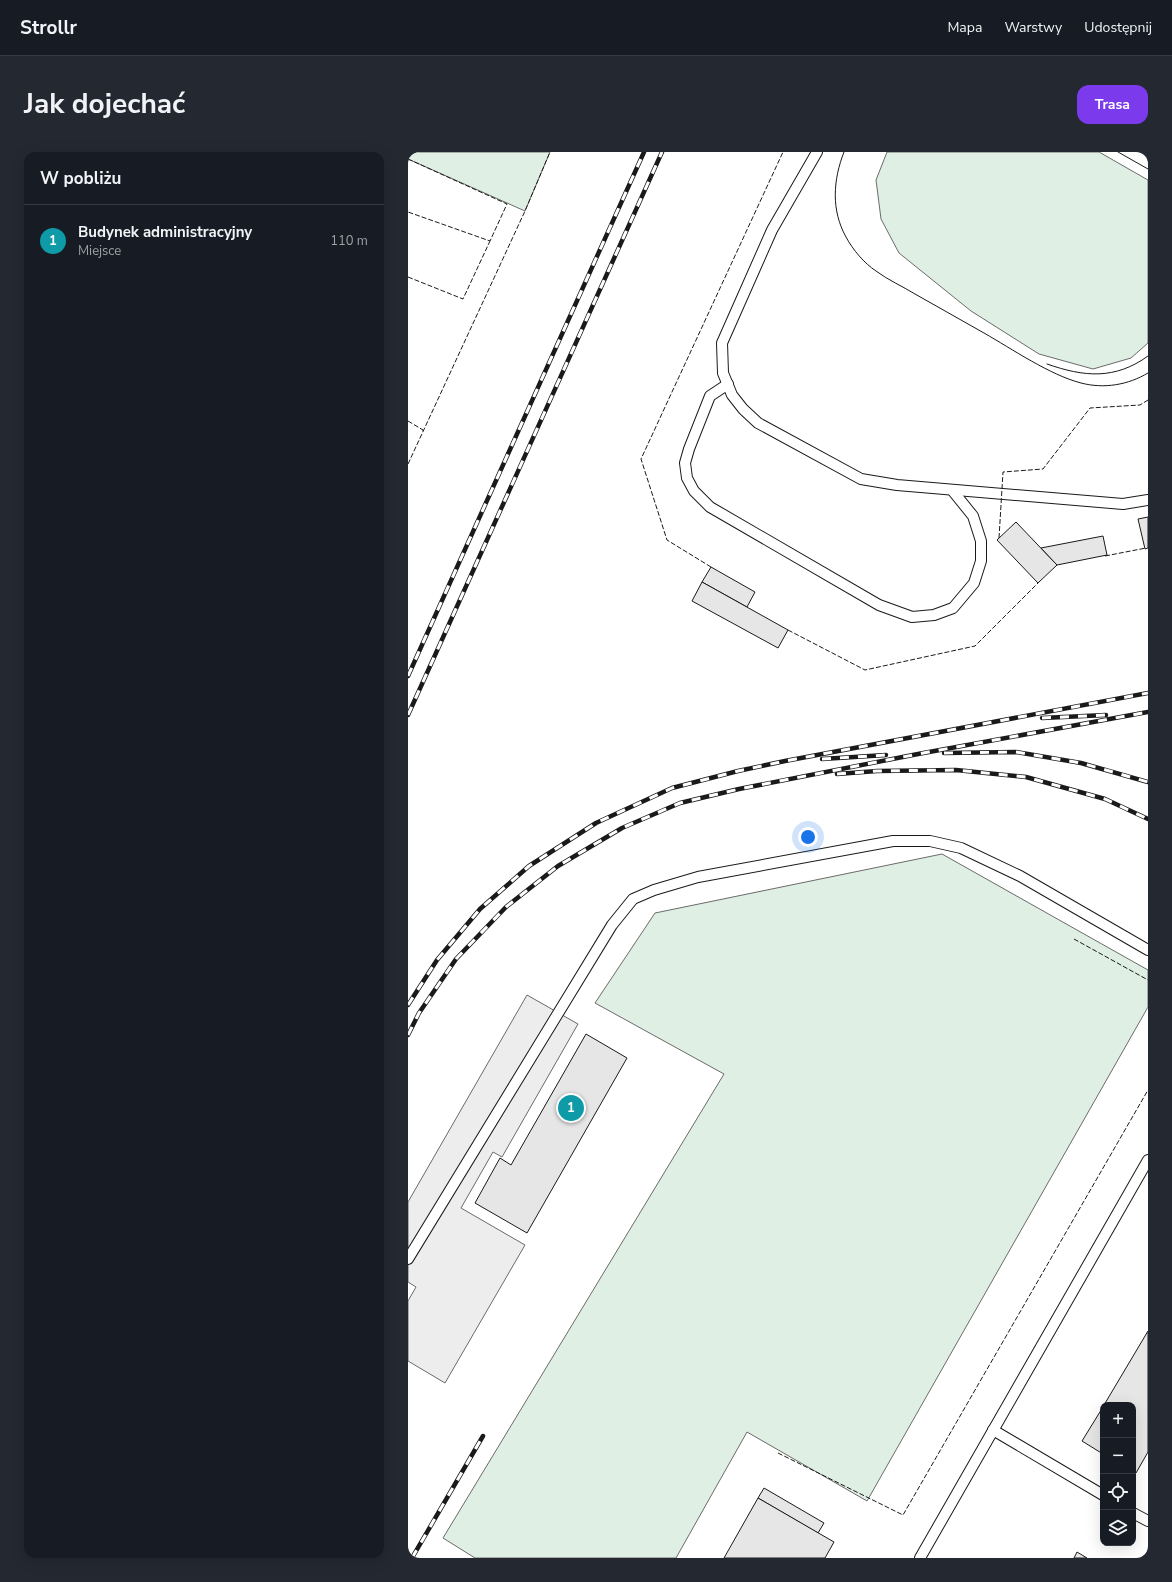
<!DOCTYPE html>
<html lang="pl">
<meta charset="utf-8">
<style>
body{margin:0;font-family:"Nunito Sans",sans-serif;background:#242831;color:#f1f3f6}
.controls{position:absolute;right:12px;bottom:12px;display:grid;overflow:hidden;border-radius:8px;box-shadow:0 4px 16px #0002}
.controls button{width:36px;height:36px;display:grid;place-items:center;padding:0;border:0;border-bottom:1px solid #363941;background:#171b24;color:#f1f3f6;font:20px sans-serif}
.you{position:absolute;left:400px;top:685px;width:14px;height:14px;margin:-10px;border:3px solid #fff;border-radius:50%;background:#1a73e8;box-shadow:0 0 0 6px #1a73e833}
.badge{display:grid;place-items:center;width:26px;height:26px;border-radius:50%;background:#7c3aed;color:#fff;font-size:13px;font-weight:700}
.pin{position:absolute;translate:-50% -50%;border:2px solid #fff;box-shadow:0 1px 4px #0006}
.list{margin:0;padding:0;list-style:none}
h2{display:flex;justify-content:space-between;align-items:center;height:52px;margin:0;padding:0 16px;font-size:17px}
h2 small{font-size:13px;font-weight:400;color:#9ea1a6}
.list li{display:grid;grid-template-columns:26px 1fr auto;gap:12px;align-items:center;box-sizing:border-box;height:72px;padding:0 16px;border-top:1px solid #363941}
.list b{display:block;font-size:15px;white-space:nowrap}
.list p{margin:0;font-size:13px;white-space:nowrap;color:#9ea1a6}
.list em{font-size:13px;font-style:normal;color:#9ea1a6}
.icon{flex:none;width:22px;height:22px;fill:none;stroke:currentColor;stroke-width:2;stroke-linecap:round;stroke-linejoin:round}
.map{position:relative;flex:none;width:740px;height:1406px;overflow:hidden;border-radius:12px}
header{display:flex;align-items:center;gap:24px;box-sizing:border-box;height:56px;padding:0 20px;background:#171b24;border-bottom:1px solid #363941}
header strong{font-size:19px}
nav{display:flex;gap:22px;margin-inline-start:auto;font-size:14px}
.intro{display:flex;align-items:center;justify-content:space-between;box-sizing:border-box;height:96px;padding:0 24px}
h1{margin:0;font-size:28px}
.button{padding:10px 18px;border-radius:12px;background:#7c3aed;color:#fff;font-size:14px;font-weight:700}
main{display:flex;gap:24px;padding:0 24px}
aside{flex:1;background:#171b24;border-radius:12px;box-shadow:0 4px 16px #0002}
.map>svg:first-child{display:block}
.green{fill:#e0efe3;stroke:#6a6a6a}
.parking{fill:#ededed;stroke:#6a6a6a}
.building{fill:#e6e6e6;stroke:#1a1a1a}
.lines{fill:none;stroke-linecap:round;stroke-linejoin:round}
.lane-casing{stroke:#1a1a1a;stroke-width:12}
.lane{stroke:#fff;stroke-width:10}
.tram{stroke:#1a1a1a;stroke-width:1}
.rail-casing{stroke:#1a1a1a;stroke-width:4.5}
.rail{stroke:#fff;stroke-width:3;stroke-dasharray:9;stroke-linecap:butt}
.fence{stroke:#1a1a1a;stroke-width:1;stroke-dasharray:5 2;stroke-linecap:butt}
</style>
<header>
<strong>Strollr</strong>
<nav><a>Mapa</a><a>Warstwy</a><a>Udostępnij</a></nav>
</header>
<div class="intro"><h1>Jak dojechać</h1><a class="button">Trasa</a></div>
<main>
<aside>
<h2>W pobliżu<small></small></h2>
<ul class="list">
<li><span class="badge" style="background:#0f9aa8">1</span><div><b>Budynek administracyjny</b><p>Miejsce</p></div><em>110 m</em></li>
</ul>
</aside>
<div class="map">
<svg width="740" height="1406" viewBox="0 0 740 1406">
<rect width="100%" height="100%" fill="#fff"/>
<!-- green -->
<g class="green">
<path d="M0 0H142L117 59 0 7Z"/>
<path d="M479 0H691L740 28V191L723 206 685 217 631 202 563 159 491 101 473 67 468 28Z"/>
<path d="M534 702 740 818V855L459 1349 339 1280 268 1406H67L35 1386 316 922 187 851 247 761Z"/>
</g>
<!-- parking -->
<path class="parking" d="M119 843 170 872 94 1005 85 1000 53 1056 117 1093 37 1231 0 1209V1149L8 1135 0 1130V1050Z"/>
<!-- building -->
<g class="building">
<path d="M740 365V396L737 397 730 367Z"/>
<path d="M608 370 649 413 630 431 589 388Z"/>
<path d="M695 384 699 403 649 413 633 396Z"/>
<path d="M303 415 347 440 339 455 294 430Z"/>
<path d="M294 430 380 478 370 496 284 449Z"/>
<path d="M178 882 219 906 119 1081 67 1051 92 1006 103 1013Z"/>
<path d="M740 1179V1300L728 1321 725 1319V1253H696Z"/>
<path d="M695 1255V1302L674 1289Z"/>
<path d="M356 1336 416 1371 410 1381 350 1346Z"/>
<path d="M350 1346 426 1390 417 1406H316Z"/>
<path d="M669 1400 679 1406H666Z"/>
</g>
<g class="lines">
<defs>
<g id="lane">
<path d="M409 0 364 78 314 191 315 221 324 243 335 257 350 271 453 327 489 333 715 352 740 348"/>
<path d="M320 232 302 244 281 297 277 311 279 326 286 339 302 355 471 453 504 465 526 463 545 456 566 431 573 409V389L565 364 544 338"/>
<path d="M0 1107 204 773 225 747 246 738 290 725 485 689H522L553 696 612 724 740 798"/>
<path d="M585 1278 695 1343"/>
<path d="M725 1361 740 1369"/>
<path d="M512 1406 740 1008"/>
</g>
</defs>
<!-- lane casing -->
<use href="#lane" class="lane-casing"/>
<!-- lane -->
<use href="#lane" class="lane"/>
<!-- tram -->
<g class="tram">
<path d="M436 0C425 28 423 58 438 85 445 98 456 111 468 119 480 128 494 134 507 142 530 155 553 168 576 181 604 197 642 223 673 231 696 237 720 233 740 221"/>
<path d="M710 0 740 17"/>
<path d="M639 212C676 225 707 228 740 204"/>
</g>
<defs>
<g id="rail">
<path d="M0 524 236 0"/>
<path d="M0 563 254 0"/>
<path d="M634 566 698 563"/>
<path d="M536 601 608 600 673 611 740 630"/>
<path d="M414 607 478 603"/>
<path d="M429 622 469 619 548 618 618 625 697 647 740 667"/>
<path d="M0 853 29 808 72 757 121 714 188 671 264 636 330 619 377 609 740 541"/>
<path d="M0 883 11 861 48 807 98 755 150 714 214 676 272 651 331 637 510 602 740 560"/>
<path d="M4 1406 75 1284"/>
</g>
</defs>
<!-- rail casing -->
<use href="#rail" class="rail-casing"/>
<!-- rail -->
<use href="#rail" class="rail"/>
<!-- fence -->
<g class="fence">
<path d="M0 7 99 52 82 89 0 60"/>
<path d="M0 125 55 147 82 89"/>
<path d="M0 269 15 278V279"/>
<path d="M0 312 117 59 142 0"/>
<path d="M591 386 595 320 635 317 682 256 732 253 740 248"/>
<path d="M697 404 738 396"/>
<path d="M303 415 259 388 233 307 375 0"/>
<path d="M380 478 457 518 567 494 632 429"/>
<path d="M666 787 740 828"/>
<path d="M370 1301 495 1363 740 938"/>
</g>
</g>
</svg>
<div class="controls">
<button>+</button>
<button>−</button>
<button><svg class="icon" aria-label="locate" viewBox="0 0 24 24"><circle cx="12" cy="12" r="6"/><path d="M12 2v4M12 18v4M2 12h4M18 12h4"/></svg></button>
<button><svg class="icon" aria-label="layers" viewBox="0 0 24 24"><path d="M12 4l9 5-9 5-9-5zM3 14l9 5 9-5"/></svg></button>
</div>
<div class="you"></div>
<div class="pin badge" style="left:163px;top:956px;background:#0f9aa8">1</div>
</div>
</main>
